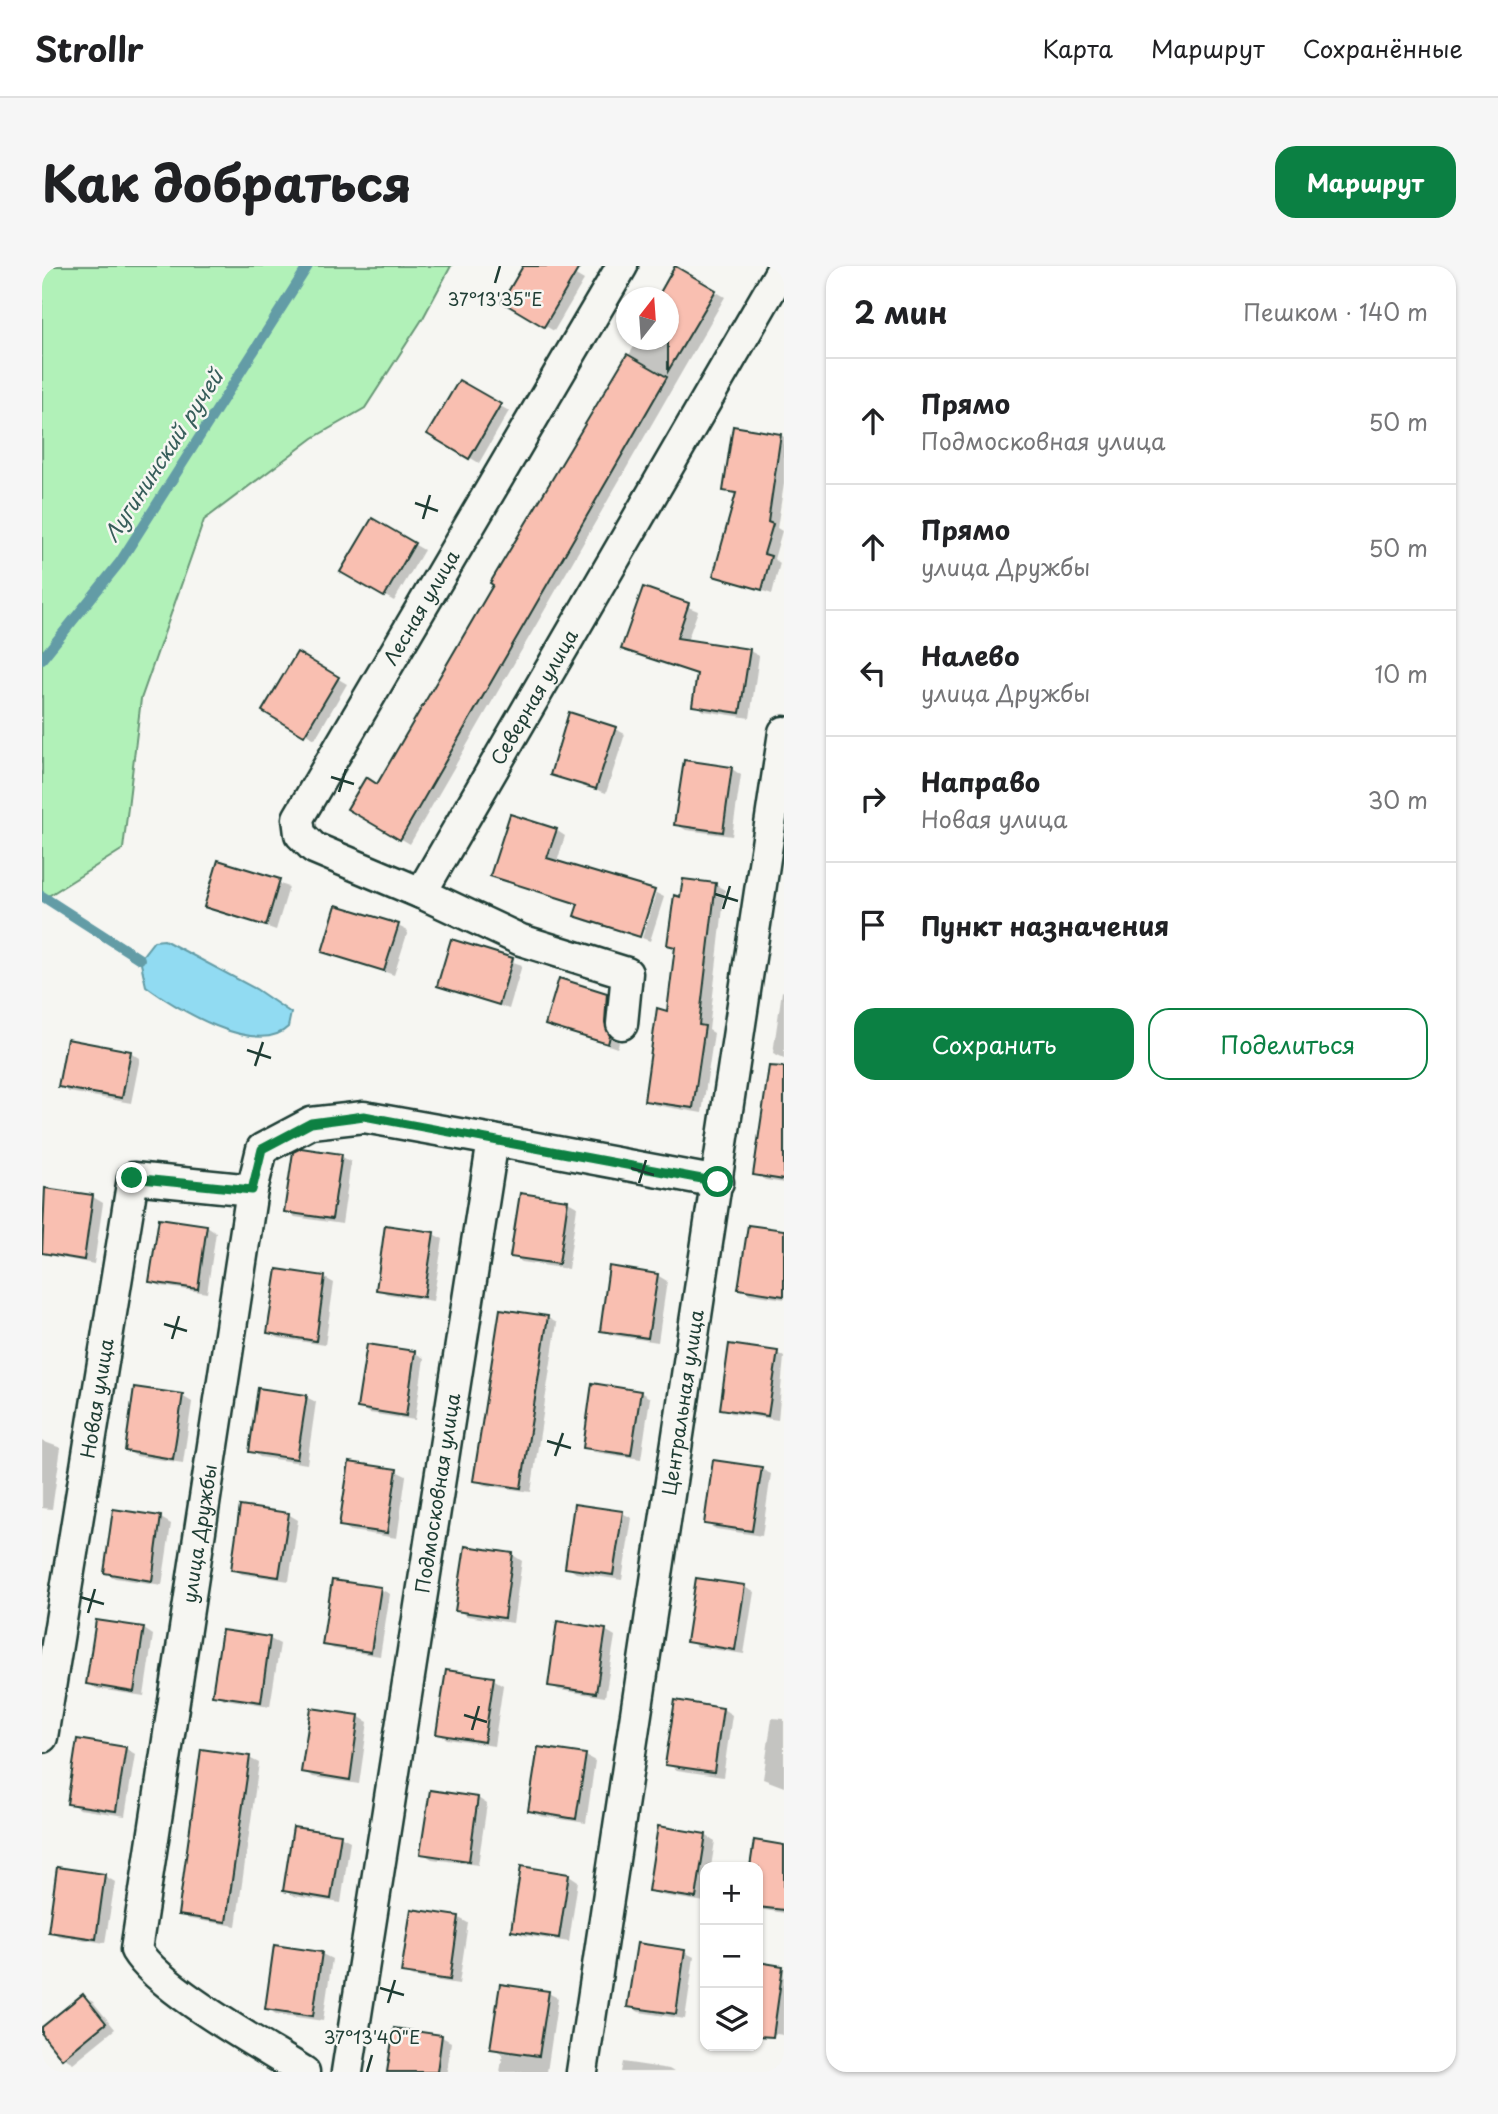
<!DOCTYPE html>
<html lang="ru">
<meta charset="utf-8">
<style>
body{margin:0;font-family:"Playpen Sans",sans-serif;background:#f6f6f6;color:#202124}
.controls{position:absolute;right:21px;bottom:21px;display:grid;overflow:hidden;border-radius:14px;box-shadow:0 2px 5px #0004}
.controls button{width:63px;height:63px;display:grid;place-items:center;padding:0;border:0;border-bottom:2px solid #e0e0e0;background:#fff;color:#202124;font:35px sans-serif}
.compass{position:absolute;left:574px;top:21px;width:63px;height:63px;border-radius:50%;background:#fff;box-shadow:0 2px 5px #0004;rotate:17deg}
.stop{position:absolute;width:21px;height:21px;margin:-16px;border:5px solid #0b8043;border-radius:50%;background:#fff}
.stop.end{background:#0b8043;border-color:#fff;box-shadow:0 2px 7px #0008}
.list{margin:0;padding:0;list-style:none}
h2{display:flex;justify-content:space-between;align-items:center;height:91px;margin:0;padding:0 28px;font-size:30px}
h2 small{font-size:23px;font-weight:400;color:#757577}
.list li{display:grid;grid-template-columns:46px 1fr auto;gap:21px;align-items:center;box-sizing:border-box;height:126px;padding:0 28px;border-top:2px solid #e0e0e0}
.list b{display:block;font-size:26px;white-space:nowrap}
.list p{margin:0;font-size:23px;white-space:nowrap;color:#757577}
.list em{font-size:23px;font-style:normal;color:#757577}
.actions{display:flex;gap:14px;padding:21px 28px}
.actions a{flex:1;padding:16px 0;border:2px solid #0b8043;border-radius:21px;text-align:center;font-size:24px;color:#0b8043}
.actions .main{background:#0b8043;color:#fff}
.icon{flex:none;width:38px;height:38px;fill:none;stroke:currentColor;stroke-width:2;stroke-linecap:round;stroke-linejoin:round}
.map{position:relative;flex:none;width:742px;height:1806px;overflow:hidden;border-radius:21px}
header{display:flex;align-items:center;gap:42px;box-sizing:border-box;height:98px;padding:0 35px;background:#fff;border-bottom:2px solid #e0e0e0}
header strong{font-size:33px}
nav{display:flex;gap:38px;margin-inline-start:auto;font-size:24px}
.intro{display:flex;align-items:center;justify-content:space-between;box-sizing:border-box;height:168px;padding:0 42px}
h1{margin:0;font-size:49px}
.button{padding:18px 32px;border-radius:21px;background:#0b8043;color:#fff;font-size:24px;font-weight:700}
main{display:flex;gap:42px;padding:0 42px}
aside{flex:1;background:#fff;border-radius:21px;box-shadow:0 2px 5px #0004}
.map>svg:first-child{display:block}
.green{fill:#b1f1b8;stroke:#689776;stroke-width:2}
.water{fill:#91dbf2;stroke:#639ca6;stroke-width:2}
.shadow{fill:#0003}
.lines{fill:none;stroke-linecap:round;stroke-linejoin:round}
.stream{stroke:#639ca6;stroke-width:10}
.building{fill:#f9bfb1;stroke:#1f3d34;stroke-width:2}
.minor-casing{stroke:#1f3d34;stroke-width:35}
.minor{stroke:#f6f6f2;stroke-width:30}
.route{stroke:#0b8043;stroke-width:9}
.ticks{fill:none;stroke:#1f3d34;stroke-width:2.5}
.labels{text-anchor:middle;stroke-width:5;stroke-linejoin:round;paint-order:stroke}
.street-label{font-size:19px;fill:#1f3d34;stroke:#f6f6f2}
.water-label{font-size:21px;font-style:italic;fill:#365d5a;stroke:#f6f6f2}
.ticks-label{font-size:18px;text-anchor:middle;fill:#1f3d34;stroke:#f6f6f2;stroke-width:5;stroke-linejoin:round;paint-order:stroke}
</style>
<header>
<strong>Strollr</strong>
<nav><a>Карта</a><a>Маршрут</a><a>Сохранённые</a></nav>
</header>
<div class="intro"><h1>Как добраться</h1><a class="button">Маршрут</a></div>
<main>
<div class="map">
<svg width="742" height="1806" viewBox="0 0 742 1806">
<rect width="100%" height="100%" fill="#f6f6f2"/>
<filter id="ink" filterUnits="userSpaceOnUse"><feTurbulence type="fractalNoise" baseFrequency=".0143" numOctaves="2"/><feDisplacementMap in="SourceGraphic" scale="14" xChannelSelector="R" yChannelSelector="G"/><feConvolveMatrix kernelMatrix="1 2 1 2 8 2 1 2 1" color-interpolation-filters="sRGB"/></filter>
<g filter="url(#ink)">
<!-- green -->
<path class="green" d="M0 0H409L381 52 323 142 271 172 162 254 99 433 81 583 0 634Z"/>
<!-- water -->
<path class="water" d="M122 674 214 723 249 747 246 761C215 792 132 741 104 720L98 693 112 675Z"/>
<!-- shadow -->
<g class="shadow">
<path d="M483 0H518L542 14 512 65 462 36Z"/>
<path d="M634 2 683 31 368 578 307 542 336 520 453 318 450 317 596 74H626Z"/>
<path d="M417 116 467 145 437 197 387 167Z"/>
<path d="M739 169 742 171V218L735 262 740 265 732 293 738 297 730 328 673 309 695 230 683 224Z"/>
<path d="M331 255 382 284 352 335 301 306Z"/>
<path d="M602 323 656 345 645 375 708 385 717 390 708 452 662 445 652 439 657 409 582 382Z"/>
<path d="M255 389 305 418 273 473 223 444Z"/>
<path d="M573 463 583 468 564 527 510 508Z"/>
<path d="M643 496 690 503 699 509 690 570 644 564 634 558Z"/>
<path d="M514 564 523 570 515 596 611 625 596 671 544 655 534 650 537 639 451 609Z"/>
<path d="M177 597 247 621 234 664 164 640Z"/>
<path d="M674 619 683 624 667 764 672 767 660 847 613 839 604 834 626 747 634 682 627 678 640 634Z"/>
<path d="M614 627 622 631 608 675 600 672Z"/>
<path d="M356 660 366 665 352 709 282 685Z"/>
<path d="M410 675 480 699 467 743 397 719Z"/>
<path d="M740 725 742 726V792L731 787Z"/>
<path d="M565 728 575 734 572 763 577 777 575 782 505 758Z"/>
<path d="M88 786 98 792 89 837 27 826 18 820Z"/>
<path d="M742 849V917L723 914 713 908Z"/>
<path d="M299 890 309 896 300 958 253 951 244 945Z"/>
<path d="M5 924 51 931 61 937 52 998 0 988Z"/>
<path d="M479 929 526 936 535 941 526 1003 480 996 470 990Z"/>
<path d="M119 954 165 960 174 966 165 1027 119 1020 109 1015Z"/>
<path d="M742 966V1033L708 1028 698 1022Z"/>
<path d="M391 968 401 973 391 1035 345 1028 336 1023Z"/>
<path d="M615 1009 625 1015 616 1076 569 1069 560 1064Z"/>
<path d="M283 1012 292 1017 283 1079 237 1072 227 1067Z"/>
<path d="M459 1045 506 1052 515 1057 489 1226 442 1219 433 1214Z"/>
<path d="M373 1087 382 1092 373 1154 327 1147 317 1141Z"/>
<path d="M735 1087 742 1091 736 1154 689 1147 680 1142Z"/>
<path d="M598 1126 608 1132 599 1193 552 1186 543 1181Z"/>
<path d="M140 1130 150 1136 141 1197 94 1190 84 1184Z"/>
<path d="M264 1131 274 1136 265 1198 218 1191 209 1185Z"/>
<path d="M0 1175 19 1182 10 1243 0 1242Z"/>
<path d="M719 1203 729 1208 720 1270 674 1263 664 1257Z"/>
<path d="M354 1205 364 1210 355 1272 309 1265 299 1259Z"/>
<path d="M73 1245 119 1252 129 1258 120 1319 73 1312 63 1307Z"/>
<path d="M580 1247 590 1252 580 1314 534 1307 525 1301Z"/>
<path d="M246 1248 256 1254 247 1315 200 1308 191 1303Z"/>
<path d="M471 1289 480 1295 471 1357 425 1350 415 1344Z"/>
<path d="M702 1321 712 1326 702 1388 656 1381 646 1375Z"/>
<path d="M338 1323 348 1328 338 1390 292 1383 282 1378Z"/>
<path d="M102 1363 111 1369 102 1430 56 1423 46 1418Z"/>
<path d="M563 1364 573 1370 563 1431 517 1424 508 1419Z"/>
<path d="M181 1366 228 1373 238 1378 228 1440 182 1433 172 1428Z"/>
<path d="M451 1413 461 1419 452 1480 405 1473 396 1467Z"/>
<path d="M635 1436 681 1443 690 1449 681 1511 635 1504 625 1498Z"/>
<path d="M317 1451 326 1456 317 1518 271 1511 261 1505Z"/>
<path d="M730 1452 742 1453V1521L721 1513Z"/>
<path d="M83 1482 93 1488 83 1550 37 1543 27 1537Z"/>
<path d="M544 1490 553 1495 544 1557 498 1550 488 1545Z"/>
<path d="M207 1492 217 1497 194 1660 147 1653 138 1648Z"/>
<path d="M436 1532 445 1538 436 1599 390 1593 380 1587Z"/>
<path d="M663 1569 673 1575 669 1601H663V1636L618 1629 608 1624Z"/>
<path d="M298 1570 308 1575 299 1637 252 1630 243 1625Z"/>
<path d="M713 1576 742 1580V1647L716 1643V1601H710Z"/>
<path d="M16 1603 63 1610 73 1616 63 1677 17 1670 7 1665Z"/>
<path d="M527 1609 536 1615 527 1676 481 1669 471 1664Z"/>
<path d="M417 1652 426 1657 417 1718 371 1711 361 1706Z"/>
<path d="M234 1681 280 1688 290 1693 281 1755 234 1748 224 1742Z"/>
<path d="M642 1686 652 1691 643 1753 597 1746 587 1740Z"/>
<path d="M716 1698 742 1702 741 1769 716 1765Z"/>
<path d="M506 1727 516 1732 505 1806H458L461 1788 450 1782Z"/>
<path d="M41 1730 51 1736 73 1763 31 1797 21 1791 0 1763Z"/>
<path d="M354 1764 400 1771 409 1776 405 1806H347Z"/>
<path d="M581 1796 627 1803 632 1806H579Z"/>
</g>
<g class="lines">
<!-- stream -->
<g class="stream">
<path d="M0 393 78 296 266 0"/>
<path d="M0 630 98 693"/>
</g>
</g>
<!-- building -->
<g class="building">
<path d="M481 0H538L502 61 460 36Z"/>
<path d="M633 0 674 24 626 105V32H615Z"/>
<path d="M585 88 625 111 358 574 305 543 324 511 335 518 451 319 448 317Z"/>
<path d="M417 114 459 138 427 193 385 168Z"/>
<path d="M691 160 739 168 726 256 731 258 722 288 729 290 720 324 671 310 694 227 681 225Z"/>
<path d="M330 252 373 277 342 331 298 306Z"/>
<path d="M601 321 647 337 635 372 708 383 698 447 650 440 655 408 579 383Z"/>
<path d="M255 386 297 411 262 470 220 445Z"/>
<path d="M527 446 574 461 554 523 508 509Z"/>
<path d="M642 494 690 501 681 566 632 559Z"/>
<path d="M468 548 515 563 505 592 613 624 598 671 532 650 536 638 448 610Z"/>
<path d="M176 594 238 613 224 660 162 641Z"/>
<path d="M641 613 674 617 657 759 663 760 651 842 602 835 615 742 625 745 633 681 625 679 632 629 638 631Z"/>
<path d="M294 639 357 658 342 705 280 686Z"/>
<path d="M409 673 471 692 457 739 395 720Z"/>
<path d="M517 712 565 727 563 756 568 770 566 778 503 759Z"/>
<path d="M25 773 89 785 80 832 16 821Z"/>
<path d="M727 800 742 801V914L711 909Z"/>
<path d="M259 882 300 888 290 953 242 946 251 886Z"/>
<path d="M3 922 51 929 42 994 0 987Z"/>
<path d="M478 927 526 934 517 998 468 991Z"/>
<path d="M117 952 165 959 156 1023 107 1016Z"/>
<path d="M343 959 392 966 382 1031 334 1024Z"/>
<path d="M706 959 742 964V1030L696 1023Z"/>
<path d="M567 1000 616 1008 606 1072 558 1065Z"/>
<path d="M235 1003 283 1010 274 1075 225 1067Z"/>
<path d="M458 1043 506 1050 479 1222 431 1215Z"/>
<path d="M325 1078 373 1085 364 1150 315 1142Z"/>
<path d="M687 1078 736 1085 726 1150 678 1143Z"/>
<path d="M550 1117 599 1125 589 1189 541 1182Z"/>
<path d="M92 1121 141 1128 131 1193 83 1185Z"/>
<path d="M216 1122 265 1129 255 1193 207 1186Z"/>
<path d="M671 1194 720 1201 710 1265 662 1258Z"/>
<path d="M307 1196 355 1203 345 1267 297 1260Z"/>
<path d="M532 1238 581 1245 571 1309 523 1302Z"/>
<path d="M198 1240 247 1247 237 1311 189 1304Z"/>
<path d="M71 1243 119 1250 110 1315 62 1307Z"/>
<path d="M423 1280 471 1287 462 1352 413 1345Z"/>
<path d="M654 1312 703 1319 693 1384 644 1376Z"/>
<path d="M290 1314 339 1321 329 1386 280 1379Z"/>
<path d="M54 1354 102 1361 92 1426 44 1418Z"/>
<path d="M515 1355 564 1363 554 1427 506 1420Z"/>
<path d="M180 1364 228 1371 219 1436 170 1429Z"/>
<path d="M404 1404 452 1411 442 1476 394 1468Z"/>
<path d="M633 1434 681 1442 672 1506 623 1499Z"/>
<path d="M269 1442 317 1449 308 1514 259 1506Z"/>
<path d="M35 1473 84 1481 74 1545 25 1538Z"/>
<path d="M496 1481 544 1488 534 1553 486 1545Z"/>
<path d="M159 1483 208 1490 184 1656 136 1649Z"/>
<path d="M388 1524 436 1531 427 1595 378 1588Z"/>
<path d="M616 1560 664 1568 654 1632 606 1625Z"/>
<path d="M251 1561 299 1568 289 1633 241 1625Z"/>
<path d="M712 1574 742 1579V1644L716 1641V1601H708Z"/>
<path d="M479 1600 527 1608 517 1672 469 1665Z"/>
<path d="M15 1601 63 1608 54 1673 6 1666Z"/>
<path d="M369 1643 417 1650 408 1714 359 1707Z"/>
<path d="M595 1677 643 1684 634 1748 585 1741Z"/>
<path d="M232 1679 280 1686 271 1750 223 1743Z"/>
<path d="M716 1696 741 1700 731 1771 716 1770Z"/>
<path d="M458 1718 507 1725 497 1790 448 1783Z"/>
<path d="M41 1728 64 1757 20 1793 0 1768V1761Z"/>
<path d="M352 1762 400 1769 395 1806H345Z"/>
</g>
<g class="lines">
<defs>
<g id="minor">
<path id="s1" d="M379 627 272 582 258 568 256 552 580 0"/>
<path id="s2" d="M580 758 585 707 479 674 379 627 742 0"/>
<path id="s3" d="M0 1471 91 912 210 924"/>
<path id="s4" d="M262 1806C219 1779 118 1724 94 1684L210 924 220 883 269 857 322 851 451 874"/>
<path id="s5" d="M305 1806 451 874 676 916"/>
<path id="s6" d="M540 1806 742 466"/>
</g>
</defs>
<!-- minor casing -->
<use href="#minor" class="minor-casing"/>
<!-- minor -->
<use href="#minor" class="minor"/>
</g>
</g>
<g class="lines" filter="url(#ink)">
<!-- route -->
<path class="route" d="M90 912 210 924 220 883 269 857 322 850 676 916"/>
</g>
<!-- ticks -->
<path class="ticks" d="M453 17 458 0M373 237 396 245M381 253 388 229M289 511 312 518M297 526 304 503M673 628 696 635M681 643 688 620M205 784 229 792M213 800 221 776M589 902 612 909M597 917 604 894M122 1058 145 1065M130 1073 137 1050M505 1175 529 1182M513 1190 521 1167M38 1331 62 1338M46 1347 53 1323M422 1449 445 1456M430 1464 437 1440M338 1722 362 1729M346 1737 353 1714M325 1806 330 1789"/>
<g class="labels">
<!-- street labels -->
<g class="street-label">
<text dy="7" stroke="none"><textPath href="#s1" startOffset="396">Лесная улица</textPath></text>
<text dy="7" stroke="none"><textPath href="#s2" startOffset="499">Северная улица</textPath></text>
<text dy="7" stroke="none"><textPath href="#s3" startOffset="343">Новая улица</textPath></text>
<text dy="7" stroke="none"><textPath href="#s6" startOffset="677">Центральная улица</textPath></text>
<text dy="7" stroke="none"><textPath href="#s5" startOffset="586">Подмосковная улица</textPath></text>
<text dy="7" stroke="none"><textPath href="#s4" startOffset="630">улица Дружбы</textPath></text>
</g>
<!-- water labels -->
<g class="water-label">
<text transform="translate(122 190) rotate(-57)" y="7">Лугининский ручей</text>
</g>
</g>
<g class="ticks-label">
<text x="453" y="40">37°13'35"E</text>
<text x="330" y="1778">37°13'40"E</text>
</g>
</svg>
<div class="controls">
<button>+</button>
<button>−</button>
<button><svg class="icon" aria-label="layers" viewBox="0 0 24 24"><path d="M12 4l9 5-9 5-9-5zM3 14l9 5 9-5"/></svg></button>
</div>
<svg class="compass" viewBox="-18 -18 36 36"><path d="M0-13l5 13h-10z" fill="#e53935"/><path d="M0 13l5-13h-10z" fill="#757577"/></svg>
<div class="stop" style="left:676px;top:916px"></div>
<div class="stop end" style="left:90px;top:912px"></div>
</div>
<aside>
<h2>2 мин<small>Пешком · 140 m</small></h2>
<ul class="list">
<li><svg class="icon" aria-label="ahead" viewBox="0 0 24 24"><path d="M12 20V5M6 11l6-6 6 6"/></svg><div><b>Прямо</b><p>Подмосковная улица</p></div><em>50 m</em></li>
<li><svg class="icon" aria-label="ahead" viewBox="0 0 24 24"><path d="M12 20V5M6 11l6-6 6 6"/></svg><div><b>Прямо</b><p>улица Дружбы</p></div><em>50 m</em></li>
<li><svg class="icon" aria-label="left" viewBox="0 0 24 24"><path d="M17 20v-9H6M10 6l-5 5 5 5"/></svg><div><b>Налево</b><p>улица Дружбы</p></div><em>10 m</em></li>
<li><svg class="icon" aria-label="right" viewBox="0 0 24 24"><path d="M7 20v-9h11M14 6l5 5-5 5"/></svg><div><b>Направо</b><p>Новая улица</p></div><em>30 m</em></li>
<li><svg class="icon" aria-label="arrive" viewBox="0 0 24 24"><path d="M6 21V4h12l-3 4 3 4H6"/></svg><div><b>Пункт назначения</b></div></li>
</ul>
<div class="actions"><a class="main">Сохранить</a><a>Поделиться</a></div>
</aside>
</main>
